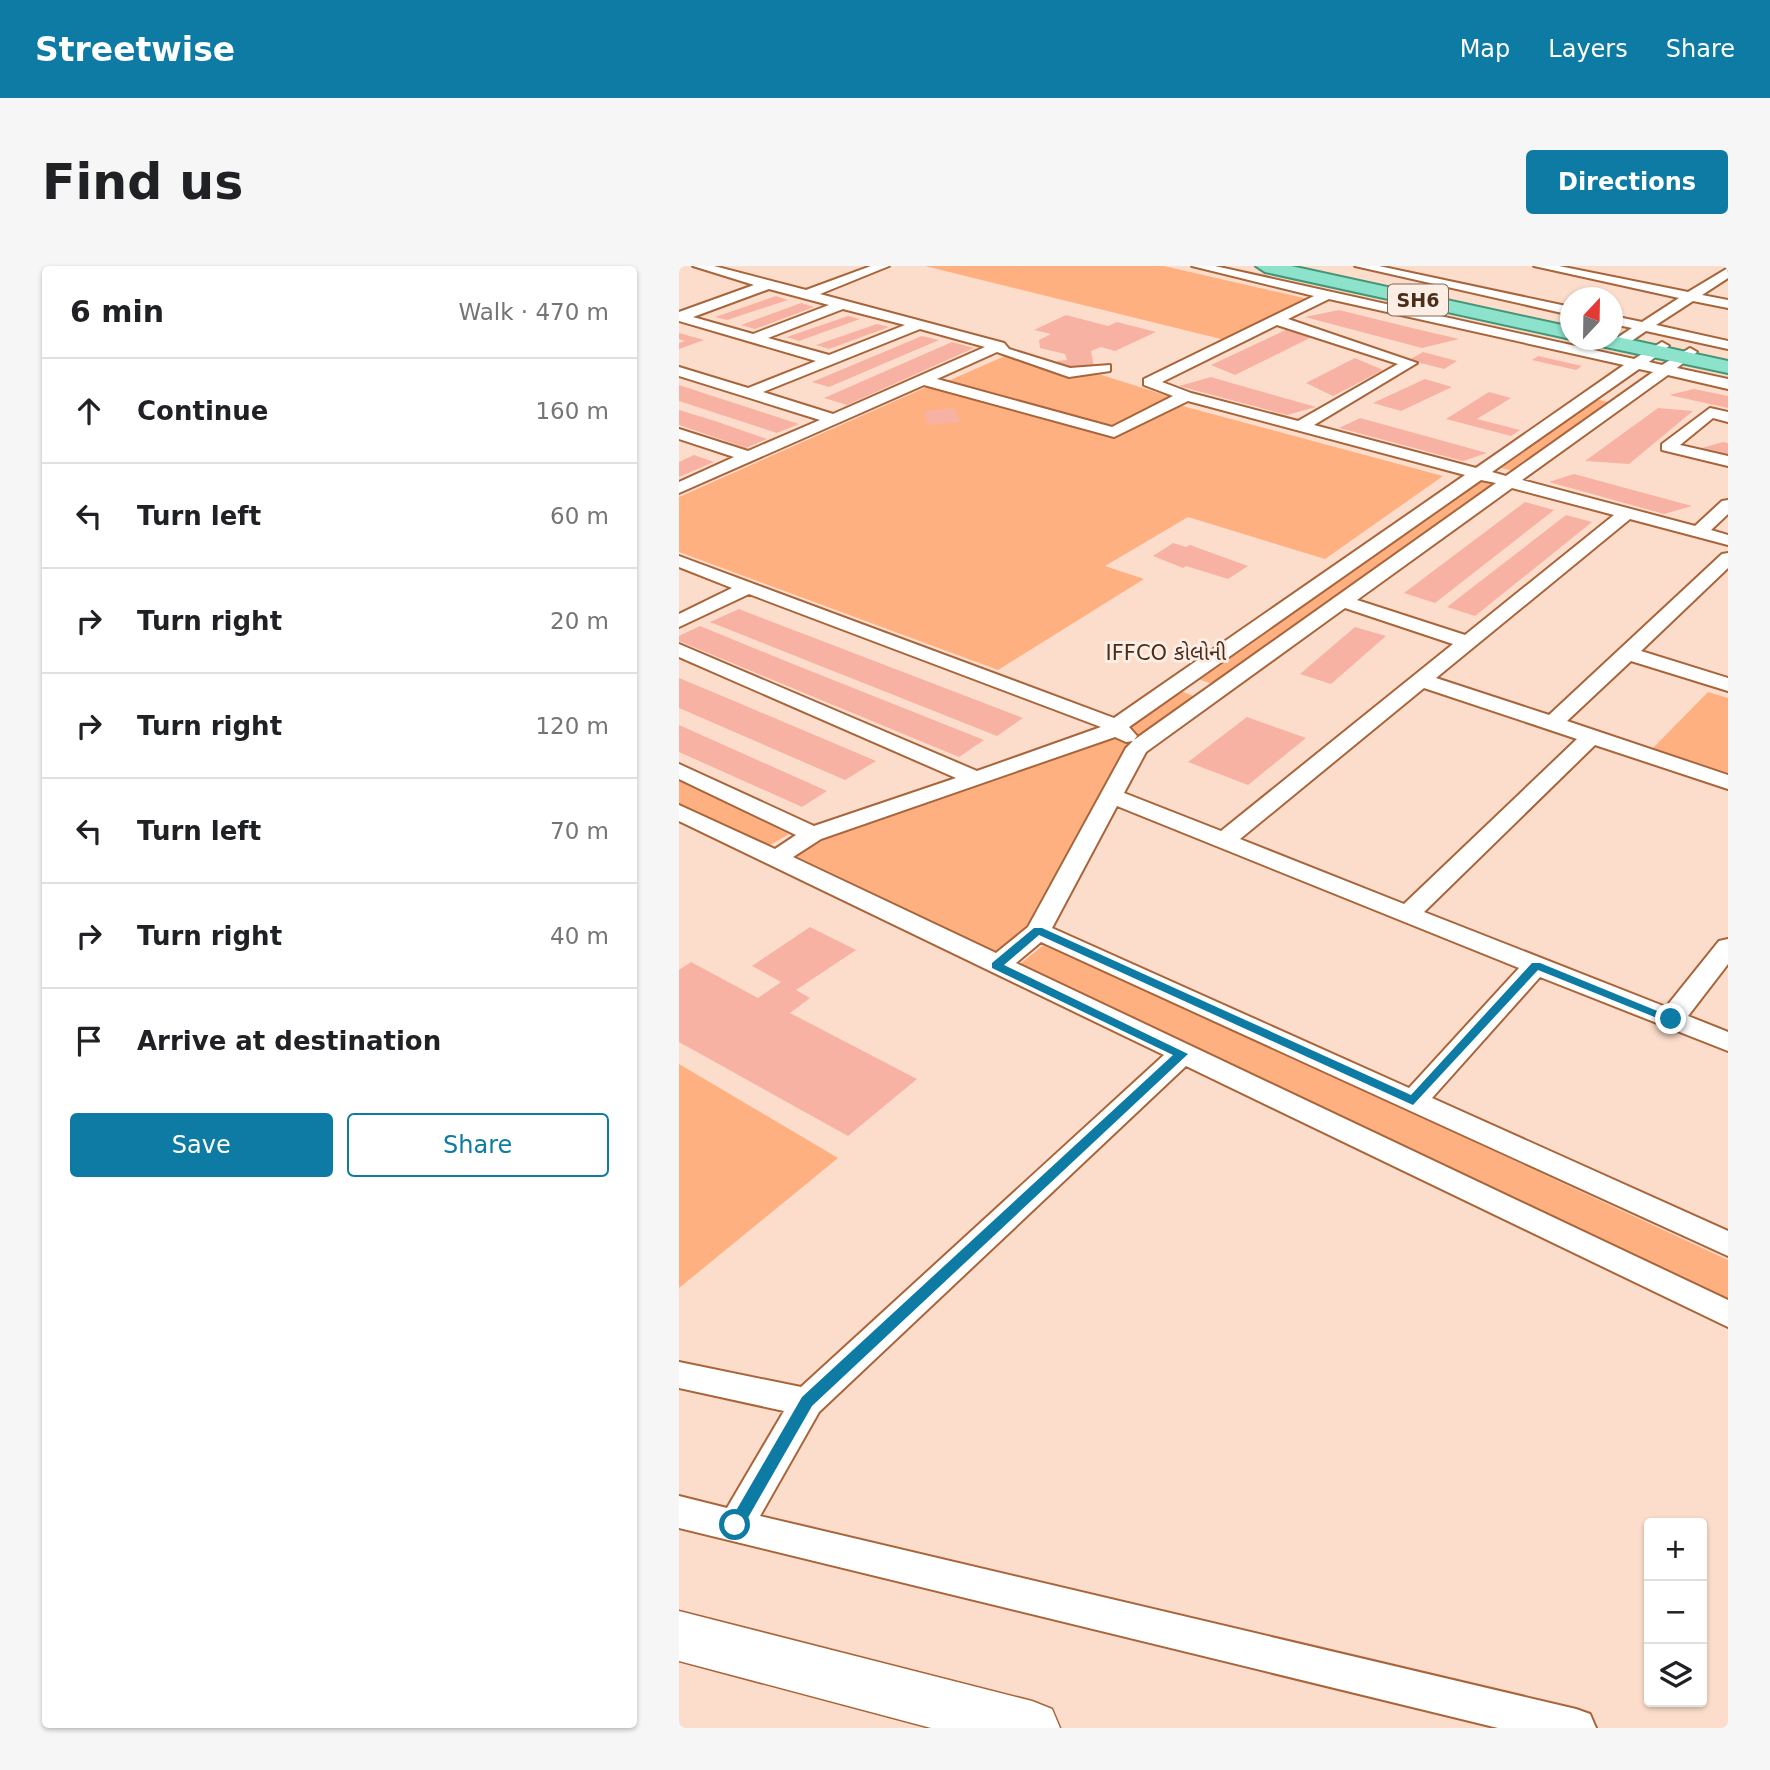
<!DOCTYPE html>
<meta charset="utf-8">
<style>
body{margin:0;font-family:"DejaVu Sans","Noto Sans Gujarati",sans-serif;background:#f6f6f6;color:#202124}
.controls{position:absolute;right:21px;bottom:21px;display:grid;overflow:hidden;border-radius:7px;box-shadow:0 2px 5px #0004}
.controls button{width:63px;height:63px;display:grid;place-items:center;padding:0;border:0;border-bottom:2px solid #e0e0e0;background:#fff;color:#202124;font:35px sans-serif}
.compass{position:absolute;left:881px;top:21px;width:63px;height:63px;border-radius:50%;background:#fff;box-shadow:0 2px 5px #0004;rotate:22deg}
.stop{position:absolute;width:21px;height:21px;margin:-16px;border:5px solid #0d7ba4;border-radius:50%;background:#fff}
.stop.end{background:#0d7ba4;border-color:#fff;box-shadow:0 2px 7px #0008}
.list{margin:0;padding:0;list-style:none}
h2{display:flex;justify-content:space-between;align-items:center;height:91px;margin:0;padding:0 28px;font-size:30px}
h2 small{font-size:23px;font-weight:400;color:#757577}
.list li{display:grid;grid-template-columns:46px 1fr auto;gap:21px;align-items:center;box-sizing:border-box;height:105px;padding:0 28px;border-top:2px solid #e0e0e0}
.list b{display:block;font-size:26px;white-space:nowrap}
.list em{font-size:23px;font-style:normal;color:#757577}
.actions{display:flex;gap:14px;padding:21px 28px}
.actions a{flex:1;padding:16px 0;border:2px solid #0d7ba4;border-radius:7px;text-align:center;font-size:24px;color:#0d7ba4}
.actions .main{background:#0d7ba4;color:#fff}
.icon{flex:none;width:38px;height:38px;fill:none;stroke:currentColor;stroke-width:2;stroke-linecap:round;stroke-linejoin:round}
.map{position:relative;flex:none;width:1049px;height:1462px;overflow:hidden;border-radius:7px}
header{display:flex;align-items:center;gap:42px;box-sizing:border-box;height:98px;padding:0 35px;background:#0d7ba4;color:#fff}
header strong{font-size:33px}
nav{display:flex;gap:38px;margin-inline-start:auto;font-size:24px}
.intro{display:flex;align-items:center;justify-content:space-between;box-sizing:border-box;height:168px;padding:0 42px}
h1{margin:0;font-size:49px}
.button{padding:18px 32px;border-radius:7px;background:#0d7ba4;color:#fff;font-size:24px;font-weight:700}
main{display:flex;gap:42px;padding:0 42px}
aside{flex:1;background:#fff;border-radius:7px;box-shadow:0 2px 5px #0004}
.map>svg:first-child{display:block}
.green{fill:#ffb080}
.building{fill:#f8b2a4}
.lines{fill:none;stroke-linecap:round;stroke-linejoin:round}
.street-casing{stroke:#a9653a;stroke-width:4}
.secondary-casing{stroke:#a9653a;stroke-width:3}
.primary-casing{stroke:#449677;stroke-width:4}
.street{fill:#fff;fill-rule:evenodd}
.secondary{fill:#fff;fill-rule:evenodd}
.primary{fill:#8ce2cb;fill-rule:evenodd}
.route{fill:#0d7ba4}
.labels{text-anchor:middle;stroke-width:6;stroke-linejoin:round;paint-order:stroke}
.shield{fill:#fdeee5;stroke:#806757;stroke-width:2}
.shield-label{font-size:19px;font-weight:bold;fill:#4a2d1a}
.far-quarter-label{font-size:21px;fill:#4a2d1a;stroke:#fdeee5}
</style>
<header>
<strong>Streetwise</strong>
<nav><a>Map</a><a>Layers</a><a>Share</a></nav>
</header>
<div class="intro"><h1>Find us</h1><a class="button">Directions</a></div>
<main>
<aside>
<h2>6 min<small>Walk · 470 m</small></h2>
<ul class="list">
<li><svg class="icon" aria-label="ahead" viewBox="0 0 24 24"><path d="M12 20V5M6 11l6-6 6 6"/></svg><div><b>Continue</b></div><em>160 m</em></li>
<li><svg class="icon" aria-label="left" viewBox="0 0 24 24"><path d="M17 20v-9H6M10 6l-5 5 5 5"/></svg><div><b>Turn left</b></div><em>60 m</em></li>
<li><svg class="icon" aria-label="right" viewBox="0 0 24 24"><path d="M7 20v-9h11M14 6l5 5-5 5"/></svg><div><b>Turn right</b></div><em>20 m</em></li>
<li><svg class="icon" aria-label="right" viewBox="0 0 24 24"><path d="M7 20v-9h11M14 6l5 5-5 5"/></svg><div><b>Turn right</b></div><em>120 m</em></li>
<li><svg class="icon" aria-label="left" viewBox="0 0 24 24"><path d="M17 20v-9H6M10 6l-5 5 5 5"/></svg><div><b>Turn left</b></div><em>70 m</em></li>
<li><svg class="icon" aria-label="right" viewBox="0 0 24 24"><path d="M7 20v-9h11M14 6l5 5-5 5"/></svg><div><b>Turn right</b></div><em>40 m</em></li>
<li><svg class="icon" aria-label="arrive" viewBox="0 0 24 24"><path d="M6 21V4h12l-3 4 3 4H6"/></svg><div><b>Arrive at destination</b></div></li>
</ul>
<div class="actions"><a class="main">Save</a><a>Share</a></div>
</aside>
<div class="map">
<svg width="1049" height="1462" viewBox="0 0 1049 1462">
<rect width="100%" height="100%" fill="#fcddcb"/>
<!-- green -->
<g class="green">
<path d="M246 0H485L629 33 546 74Z"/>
<path d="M335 86 374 96 375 105 407 104 492 131 435 162 269 115Z"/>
<path d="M252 119 435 171 496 138 764 210 646 293 509 251 426 300 465 313 319 404 0 286V231Z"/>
<path d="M917 133 929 136 835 205 822 202Z"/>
<path d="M799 215 813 218 533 418 519 413Z"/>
<path d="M499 424 517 431 444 484 345 664 317 686 117 590 145 574 423 477Z"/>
<path d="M1029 426 1049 432V507L974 482Z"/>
<path d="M0 515 110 568 88 581 0 539Z"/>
<path d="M367 677 1049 994V1035L341 698Z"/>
<path d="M0 798 159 892 0 1022Z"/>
</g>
<!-- building -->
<g class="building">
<path d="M97 30 109 34 48 54 36 51Z"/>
<path d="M122 37 135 41 76 63 62 59Z"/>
<path d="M660 44 733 62 780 73 743 82 626 51Z"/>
<path d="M387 49 429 60 438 56 477 66 436 85 422 81 412 85 415 101 379 103 378 95 388 94 386 88 361 82 360 74 372 68 355 64Z"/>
<path d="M169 50 181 53 120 75 108 71Z"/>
<path d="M198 58 210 61 150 83 137 79Z"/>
<path d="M613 61 635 70 556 109 532 99Z"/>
<path d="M0 67 25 74 0 83V77L6 75 0 73Z"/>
<path d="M243 70 260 74 150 121 133 116Z"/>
<path d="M273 76 295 82 168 139 145 132Z"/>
<path d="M744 86 778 95 765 103 730 94Z"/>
<path d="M859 90 903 100 897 104 853 94Z"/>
<path d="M676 92 704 104 654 130 627 117Z"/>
<path d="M532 111 549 116 637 141 608 149 500 120Z"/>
<path d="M746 113 773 121 722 145 694 137Z"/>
<path d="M0 119 86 147 120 158 98 167 0 135Z"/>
<path d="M1015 123 1049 130V142L990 129Z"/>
<path d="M810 126 832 132 798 153 841 164 832 170 767 153Z"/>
<path d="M276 142 281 156 249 159 245 145Z"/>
<path d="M979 142 1014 145 950 198 906 195Z"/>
<path d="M0 144 36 155 88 173 67 182 0 159Z"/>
<path d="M681 152 743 169 808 187 784 195 660 162Z"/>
<path d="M1044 176 1049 177V191L1019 183Z"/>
<path d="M15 189 35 196 0 211V196Z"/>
<path d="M895 208 965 227 1013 240 985 248 870 216Z"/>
<path d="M846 236 875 244 756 337 725 327Z"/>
<path d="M887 249 913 256 796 350 768 341Z"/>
<path d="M494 277 507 281 511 279 569 300 549 313 507 300 504 302 474 290Z"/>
<path d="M60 343 104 360 344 452 318 470 31 356Z"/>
<path d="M21 360 109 396 305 474 280 491 0 375V370Z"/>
<path d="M676 361 707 370 652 418 621 408Z"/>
<path d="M0 412 48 432 197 495 166 514 0 442Z"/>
<path d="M568 451 627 472 569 519 509 496Z"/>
<path d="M0 459 47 480 148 525 123 541 0 486Z"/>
<path d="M131 661 177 684 117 724 131 732 111 747 238 813 169 870 0 776V704L12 696 79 732 102 716 73 700Z"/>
</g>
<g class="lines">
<defs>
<g id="street">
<path d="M14 0H35L127 24 192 0H210L141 28 325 77 330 83 391 102 431 99V105L390 111 318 86 258 113 433 161 494 130 465 119V113L635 30 513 0H536L955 93 983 76 990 80 970 96 983 99 1011 82 1018 86 998 102 1049 113V123L989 109 843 214 1016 260 1043 235 1049 234V248L1032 264 1049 269V279L951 253 757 412 870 449 1043 288 1049 287V302L962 385 1049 412V425L952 395 888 455 1049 509V523L916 479 745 646 987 741 1040 675 1049 673V698L1009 750 1049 766V785L861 711 753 832 1049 965V990L362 676 337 697 1049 1034V1061L507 800 140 1146 81 1250 897 1443 911 1448 917 1462H819L0 1262V1230L48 1242 105 1145 0 1122V1096L122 1121 485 789 0 555V539L96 583 117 569 0 513V498L135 560 277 512 0 391V378L298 505 422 461 70 328 0 361V348L53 322 0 301V290L435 452 786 209 509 135 435 171 245 119 0 227V216L55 191 0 173V163L69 185 141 154 0 110V101L69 122 137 95 0 55V46L75 19ZM90 23 150 39 74 68 14 51ZM650 33 945 99 797 202 635 159 738 97 609 53ZM164 43 226 59 150 89 89 72ZM598 59 719 98 619 155 512 127 483 116ZM241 63 306 81 154 148 84 126ZM960 103 974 106 827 210 813 206ZM802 214 817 217 455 474 458 470 450 461ZM833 222 935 249 786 369 678 334ZM666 342 774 378 542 565 445 527 467 486ZM745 422 898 473 725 638 561 573ZM436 471 447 476 454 475 447 482 349 661 317 687 114 591 142 573ZM438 540 840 702 730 822 373 662Z"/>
<path d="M676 0H700L892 41V49Z"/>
<path d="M855 0H880L1009 26 1049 2V12L1023 29 1049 34V42L1014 35 977 59 1049 75V83L967 65 945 80H935V74L953 62 934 58V50L963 56 1000 32Z"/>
<path d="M1031 142 1049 146V156L1034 152 1001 179 1049 190V200L983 184V178Z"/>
</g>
<path id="secondary" d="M0 1345 353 1435 373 1443 381 1462H252L0 1395Z"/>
<g id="primary">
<path d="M577 0H612L892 61V73L586 6Z"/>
<path d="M934 70 1049 95V107L922 80 912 74H934Z"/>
</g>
</defs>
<!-- street casing -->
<use href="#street" class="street-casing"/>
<!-- secondary casing -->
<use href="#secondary" class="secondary-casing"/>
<!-- primary casing -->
<use href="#primary" class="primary-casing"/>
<!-- street -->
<use href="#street" class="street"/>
<!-- secondary -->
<use href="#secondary" class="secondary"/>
<!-- primary -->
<use href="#primary" class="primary"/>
</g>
<!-- route -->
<path class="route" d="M355 662H363L732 829 853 697H861L998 753 988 756 859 704 734 839 360 669 325 699 509 788 133 1140 62 1264H51V1255L123 1131 494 789 313 702V697Z"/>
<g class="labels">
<!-- shield labels -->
<rect class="shield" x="709" y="18.5" width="60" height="31" rx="5"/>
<g class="shield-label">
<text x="739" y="41">SH6</text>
</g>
<!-- far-quarter labels -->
<g class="far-quarter-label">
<text x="487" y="394">IFFCO કોલોની</text>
</g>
</g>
</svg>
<div class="controls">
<button>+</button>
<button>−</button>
<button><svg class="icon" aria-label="layers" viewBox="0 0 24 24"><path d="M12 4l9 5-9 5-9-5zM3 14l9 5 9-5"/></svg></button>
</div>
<svg class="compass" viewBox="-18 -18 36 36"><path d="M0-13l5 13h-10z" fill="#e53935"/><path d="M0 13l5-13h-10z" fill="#757577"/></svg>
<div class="stop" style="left:56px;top:1259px"></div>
<div class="stop end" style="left:992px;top:753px"></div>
</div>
</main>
